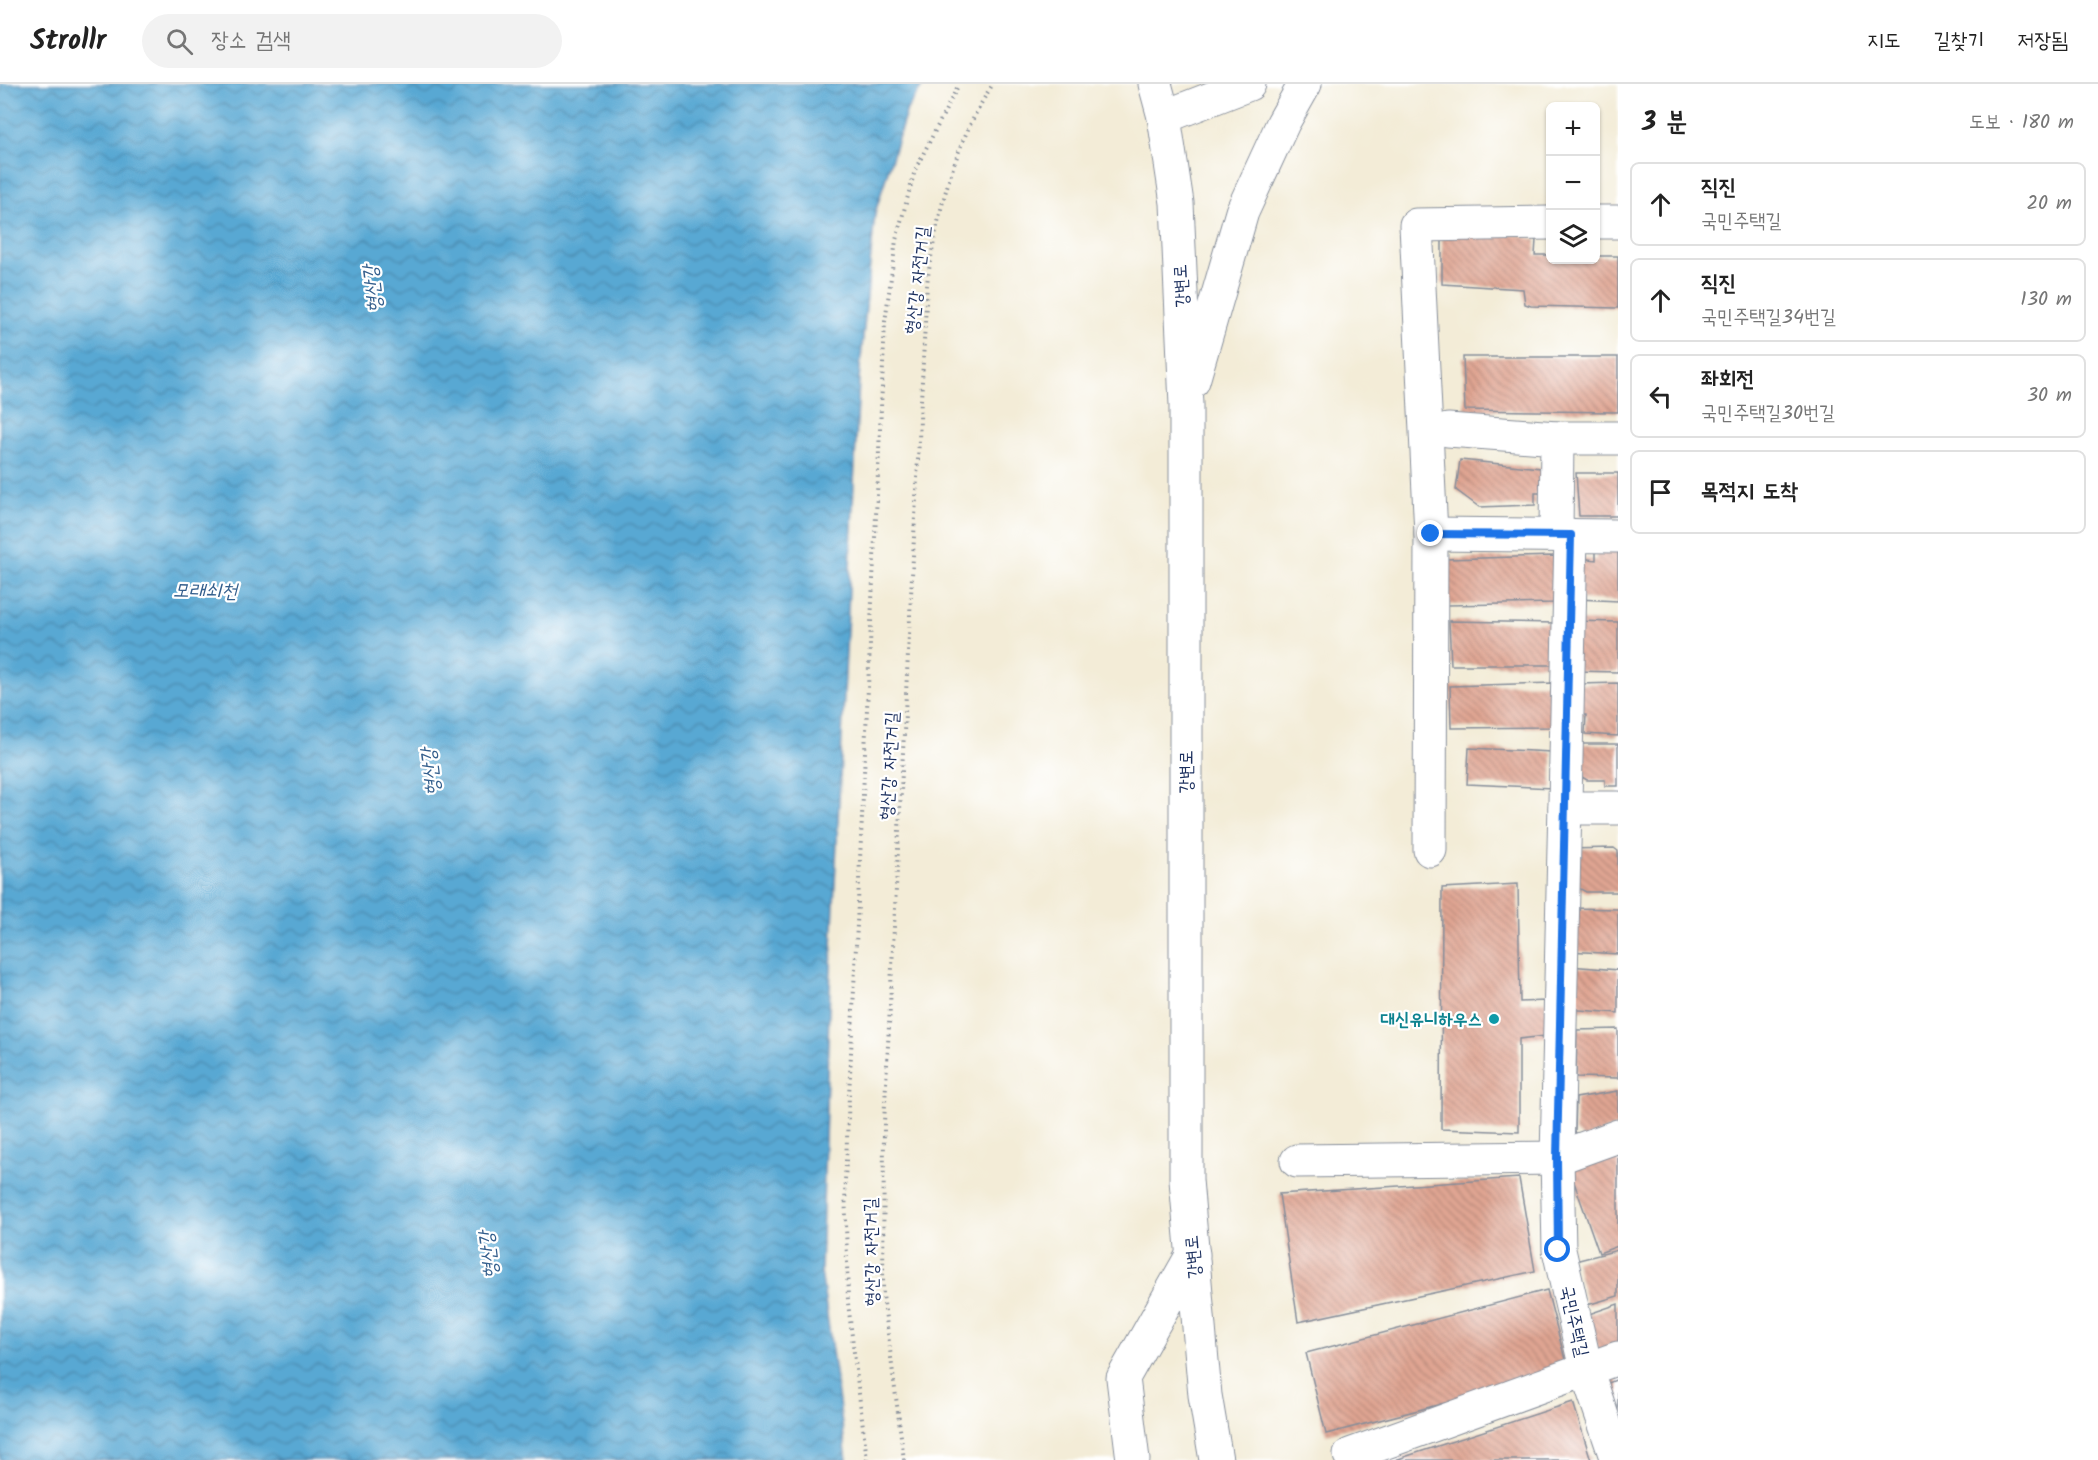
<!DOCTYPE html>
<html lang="ko">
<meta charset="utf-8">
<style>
body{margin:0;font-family:Kalam,"Poor Story",sans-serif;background:#f2f2f2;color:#222}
.controls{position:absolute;right:18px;top:18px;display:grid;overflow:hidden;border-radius:9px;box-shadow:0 2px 4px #0004}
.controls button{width:54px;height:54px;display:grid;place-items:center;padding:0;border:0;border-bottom:2px solid #e0e0e0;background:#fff;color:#222;font:30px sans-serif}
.stop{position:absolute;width:18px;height:18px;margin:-14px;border:4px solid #1a73e8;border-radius:50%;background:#fff}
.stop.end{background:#1a73e8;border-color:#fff;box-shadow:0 2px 6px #0008}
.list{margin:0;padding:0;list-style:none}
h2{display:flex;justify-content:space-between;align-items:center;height:78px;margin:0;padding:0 24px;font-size:26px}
h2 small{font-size:20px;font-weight:400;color:#767676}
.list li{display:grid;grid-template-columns:39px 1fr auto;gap:18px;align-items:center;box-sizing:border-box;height:84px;margin:0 12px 12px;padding:0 12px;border:2px solid #e0e0e0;border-radius:9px}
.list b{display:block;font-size:22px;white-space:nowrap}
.list p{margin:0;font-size:20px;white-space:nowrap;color:#767676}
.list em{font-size:20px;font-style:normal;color:#767676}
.icon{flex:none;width:33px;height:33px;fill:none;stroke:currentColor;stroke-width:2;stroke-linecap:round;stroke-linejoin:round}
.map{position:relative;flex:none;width:1618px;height:1376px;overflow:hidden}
header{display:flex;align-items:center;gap:36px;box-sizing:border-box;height:84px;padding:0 30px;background:#fff;border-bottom:2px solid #e0e0e0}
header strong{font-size:28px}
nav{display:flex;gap:33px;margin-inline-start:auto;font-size:21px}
.search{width:420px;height:54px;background:#f2f2f2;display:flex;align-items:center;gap:15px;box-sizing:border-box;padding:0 21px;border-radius:33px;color:#767676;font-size:22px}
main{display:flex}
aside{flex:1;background:#fff}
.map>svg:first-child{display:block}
.water{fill:url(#water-waves);stroke:#3a6c98;stroke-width:1.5}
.building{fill:url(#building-back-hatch)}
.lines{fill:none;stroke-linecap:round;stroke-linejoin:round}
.minor-casing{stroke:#878e9a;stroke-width:35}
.path{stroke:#878e9a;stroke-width:4;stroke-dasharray:1.5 4.5;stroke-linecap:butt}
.minor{stroke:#fff;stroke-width:33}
.route{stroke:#1a73e8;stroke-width:8}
.culture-dot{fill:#0f9aa8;stroke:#fff;stroke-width:2}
.labels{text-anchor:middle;stroke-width:4.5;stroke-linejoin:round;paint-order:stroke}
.street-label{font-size:18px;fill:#1b2f5e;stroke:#fff}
.culture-label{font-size:18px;font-weight:bold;fill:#0d838f;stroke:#fff;text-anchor:end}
.water-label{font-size:20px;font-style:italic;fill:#345f8d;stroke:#fff}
</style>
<header>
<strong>Strollr</strong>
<div class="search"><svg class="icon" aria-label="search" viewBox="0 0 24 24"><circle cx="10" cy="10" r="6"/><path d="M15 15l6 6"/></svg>장소 검색</div>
<nav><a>지도</a><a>길찾기</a><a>저장됨</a></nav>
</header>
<main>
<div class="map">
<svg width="1618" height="1376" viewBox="0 0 1618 1376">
<defs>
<pattern id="water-waves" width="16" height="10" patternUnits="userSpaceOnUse" patternTransform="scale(1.5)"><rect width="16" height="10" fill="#59a8d3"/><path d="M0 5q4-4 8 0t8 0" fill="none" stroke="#4989ae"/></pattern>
<pattern id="building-back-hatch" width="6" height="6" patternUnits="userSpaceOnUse" patternTransform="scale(1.5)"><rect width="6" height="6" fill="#e0a592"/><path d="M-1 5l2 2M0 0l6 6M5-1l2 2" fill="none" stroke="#b5877a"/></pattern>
</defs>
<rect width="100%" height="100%" fill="#fff"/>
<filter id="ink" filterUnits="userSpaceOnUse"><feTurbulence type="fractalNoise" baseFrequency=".0167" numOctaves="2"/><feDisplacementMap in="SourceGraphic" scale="12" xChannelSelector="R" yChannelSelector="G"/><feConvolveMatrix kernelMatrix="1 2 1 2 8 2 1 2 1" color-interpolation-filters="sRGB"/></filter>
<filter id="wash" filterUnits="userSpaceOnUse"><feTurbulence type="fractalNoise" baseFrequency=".008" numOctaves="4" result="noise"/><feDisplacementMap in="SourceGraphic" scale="24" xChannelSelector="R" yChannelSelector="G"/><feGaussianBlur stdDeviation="1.35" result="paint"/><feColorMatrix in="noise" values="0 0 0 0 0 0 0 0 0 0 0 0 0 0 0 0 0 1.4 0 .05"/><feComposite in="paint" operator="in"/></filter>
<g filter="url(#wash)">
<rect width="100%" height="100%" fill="#f3ecd7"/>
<!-- water -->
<path class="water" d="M0 0H924L907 25 875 129 859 295 829 926 821 1187 847 1376H0Z"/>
<g id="blocks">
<!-- building -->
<g class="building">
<path d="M1442 148 1518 151 1536 156 1535 171H1550V176H1596V172H1618V224L1531 222 1525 220 1523 205 1442 200Z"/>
<path d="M1463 273H1618V328L1465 326Z"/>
<path d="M1460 376 1541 384V409H1535V421L1479 423 1456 406Z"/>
<path d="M1576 389H1618V432H1579Z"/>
<path d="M1596 467 1618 468V517L1578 515 1580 474 1596 476Z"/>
<path d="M1555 472 1554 519 1446 521 1447 475Z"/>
<path d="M1449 537 1556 539 1554 581H1451Z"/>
<path d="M1573 537 1618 538V588L1574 587Z"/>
<path d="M1554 599 1555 643 1451 644 1450 602Z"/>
<path d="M1618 599V652L1585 650 1586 631H1579V600Z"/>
<path d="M1571 660H1618V702H1605V696H1587L1577 690Z"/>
<path d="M1469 664 1552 668V704L1467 700Z"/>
<path d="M1614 764 1618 767V808H1586L1568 798 1566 765Z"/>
<path d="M1518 800 1520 918 1546 917V952L1519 955V1048L1441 1045 1442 804Z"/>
<path d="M1568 824 1618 825V870L1569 867Z"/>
<path d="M1569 882 1618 886V929L1567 925Z"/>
<path d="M1618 945V994L1576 993 1577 946Z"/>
<path d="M1618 1007V1042L1583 1055 1575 1048 1576 1014Z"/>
<path d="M1618 1063V1162L1599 1169 1568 1081Z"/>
<path d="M1519 1094 1535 1187 1298 1238 1279 1110Z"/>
<path d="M1618 1166V1212L1587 1221 1575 1177Z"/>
<path d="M1547 1206 1568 1287 1326 1350 1306 1269Z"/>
<path d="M1618 1220V1264L1600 1270 1586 1231Z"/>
<path d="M1618 1295V1347L1601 1302Z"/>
<path d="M1573 1318 1591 1376H1395Z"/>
</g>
</g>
</g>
<g filter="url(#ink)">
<use href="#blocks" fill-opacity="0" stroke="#878e9a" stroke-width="1.5"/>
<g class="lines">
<defs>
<g id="minor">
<path d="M1155 0 1164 33 1177 119 1186 321V1096L1205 1311 1216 1376"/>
<path d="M1164 33 1249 0"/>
<path d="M1596 138H1618"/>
<path d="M1193 297 1242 128 1283 39 1305 0"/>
<path d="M1448 346 1557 354H1618"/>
<path d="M1431 450 1618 452"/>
<path d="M1556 451 1557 354"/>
<path d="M1571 451 1557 1074 1559 1166 1586 1285 1617 1376"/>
<path d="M1565 724H1618"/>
<path d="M1430 766 1431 450 1416 141 1550 139"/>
<path d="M1297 1077 1557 1074 1618 1052"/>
<path d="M1350 1371 1618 1274"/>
<path d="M1133 1376 1123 1294 1193 1170"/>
</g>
</defs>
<!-- minor casing -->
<use href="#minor" class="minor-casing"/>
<!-- path -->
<g class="path">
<path d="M867 1376 848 1219 845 1098 885 238 896 156 915 86 959 0"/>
<path d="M904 1376 883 1211 884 1039 927 199C937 130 954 59 993 0"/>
</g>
<!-- minor -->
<use href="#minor" class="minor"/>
</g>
</g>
<g class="lines" filter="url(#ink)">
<!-- route -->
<path class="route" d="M1431 450 1571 451 1557 1074 1558 1166"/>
</g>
<!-- markers -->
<circle class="culture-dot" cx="1494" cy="935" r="6"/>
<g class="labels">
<!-- street labels -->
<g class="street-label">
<text transform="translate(917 196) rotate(-84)" y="6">형산강 자전거길</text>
<text transform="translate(1181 202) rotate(-93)" y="6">강변로</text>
<text transform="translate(889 682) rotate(-87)" y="6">형산강 자전거길</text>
<text transform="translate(1186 688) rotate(-90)" y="6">강변로</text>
<text transform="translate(871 1168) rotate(-91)" y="6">형산강 자전거길</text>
<text transform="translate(1193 1173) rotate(-95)" y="6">강변로</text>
<text transform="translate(1575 1237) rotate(77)" y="6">국민주택길</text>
</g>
<!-- culture labels -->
<g class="culture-label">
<text x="1482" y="941">대신유니하우스</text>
</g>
<!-- water labels -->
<g class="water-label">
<text transform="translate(372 205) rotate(-97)" y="7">형산강</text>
<text transform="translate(205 506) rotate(1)" y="7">모래쇠천</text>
<text transform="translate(430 688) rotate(-97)" y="7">형산강</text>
<text transform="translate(488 1171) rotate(-97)" y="7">형산강</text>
</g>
</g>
</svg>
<div class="controls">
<button>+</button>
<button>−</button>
<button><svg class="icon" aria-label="layers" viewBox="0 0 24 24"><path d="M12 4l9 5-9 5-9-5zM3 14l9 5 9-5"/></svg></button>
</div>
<div class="stop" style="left:1558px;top:1166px"></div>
<div class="stop end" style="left:1431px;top:450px"></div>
</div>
<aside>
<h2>3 분<small>도보 · 180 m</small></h2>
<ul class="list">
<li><svg class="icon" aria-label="ahead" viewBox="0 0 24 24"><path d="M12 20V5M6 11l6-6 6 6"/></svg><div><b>직진</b><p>국민주택길</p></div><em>20 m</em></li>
<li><svg class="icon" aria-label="ahead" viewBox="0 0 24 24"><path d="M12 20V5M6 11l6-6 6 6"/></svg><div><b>직진</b><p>국민주택길34번길</p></div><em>130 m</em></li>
<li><svg class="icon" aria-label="left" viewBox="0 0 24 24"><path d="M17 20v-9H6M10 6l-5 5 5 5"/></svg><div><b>좌회전</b><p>국민주택길30번길</p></div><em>30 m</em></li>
<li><svg class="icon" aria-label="arrive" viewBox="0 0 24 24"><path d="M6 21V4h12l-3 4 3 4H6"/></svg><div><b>목적지 도착</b></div></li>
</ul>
</aside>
</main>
